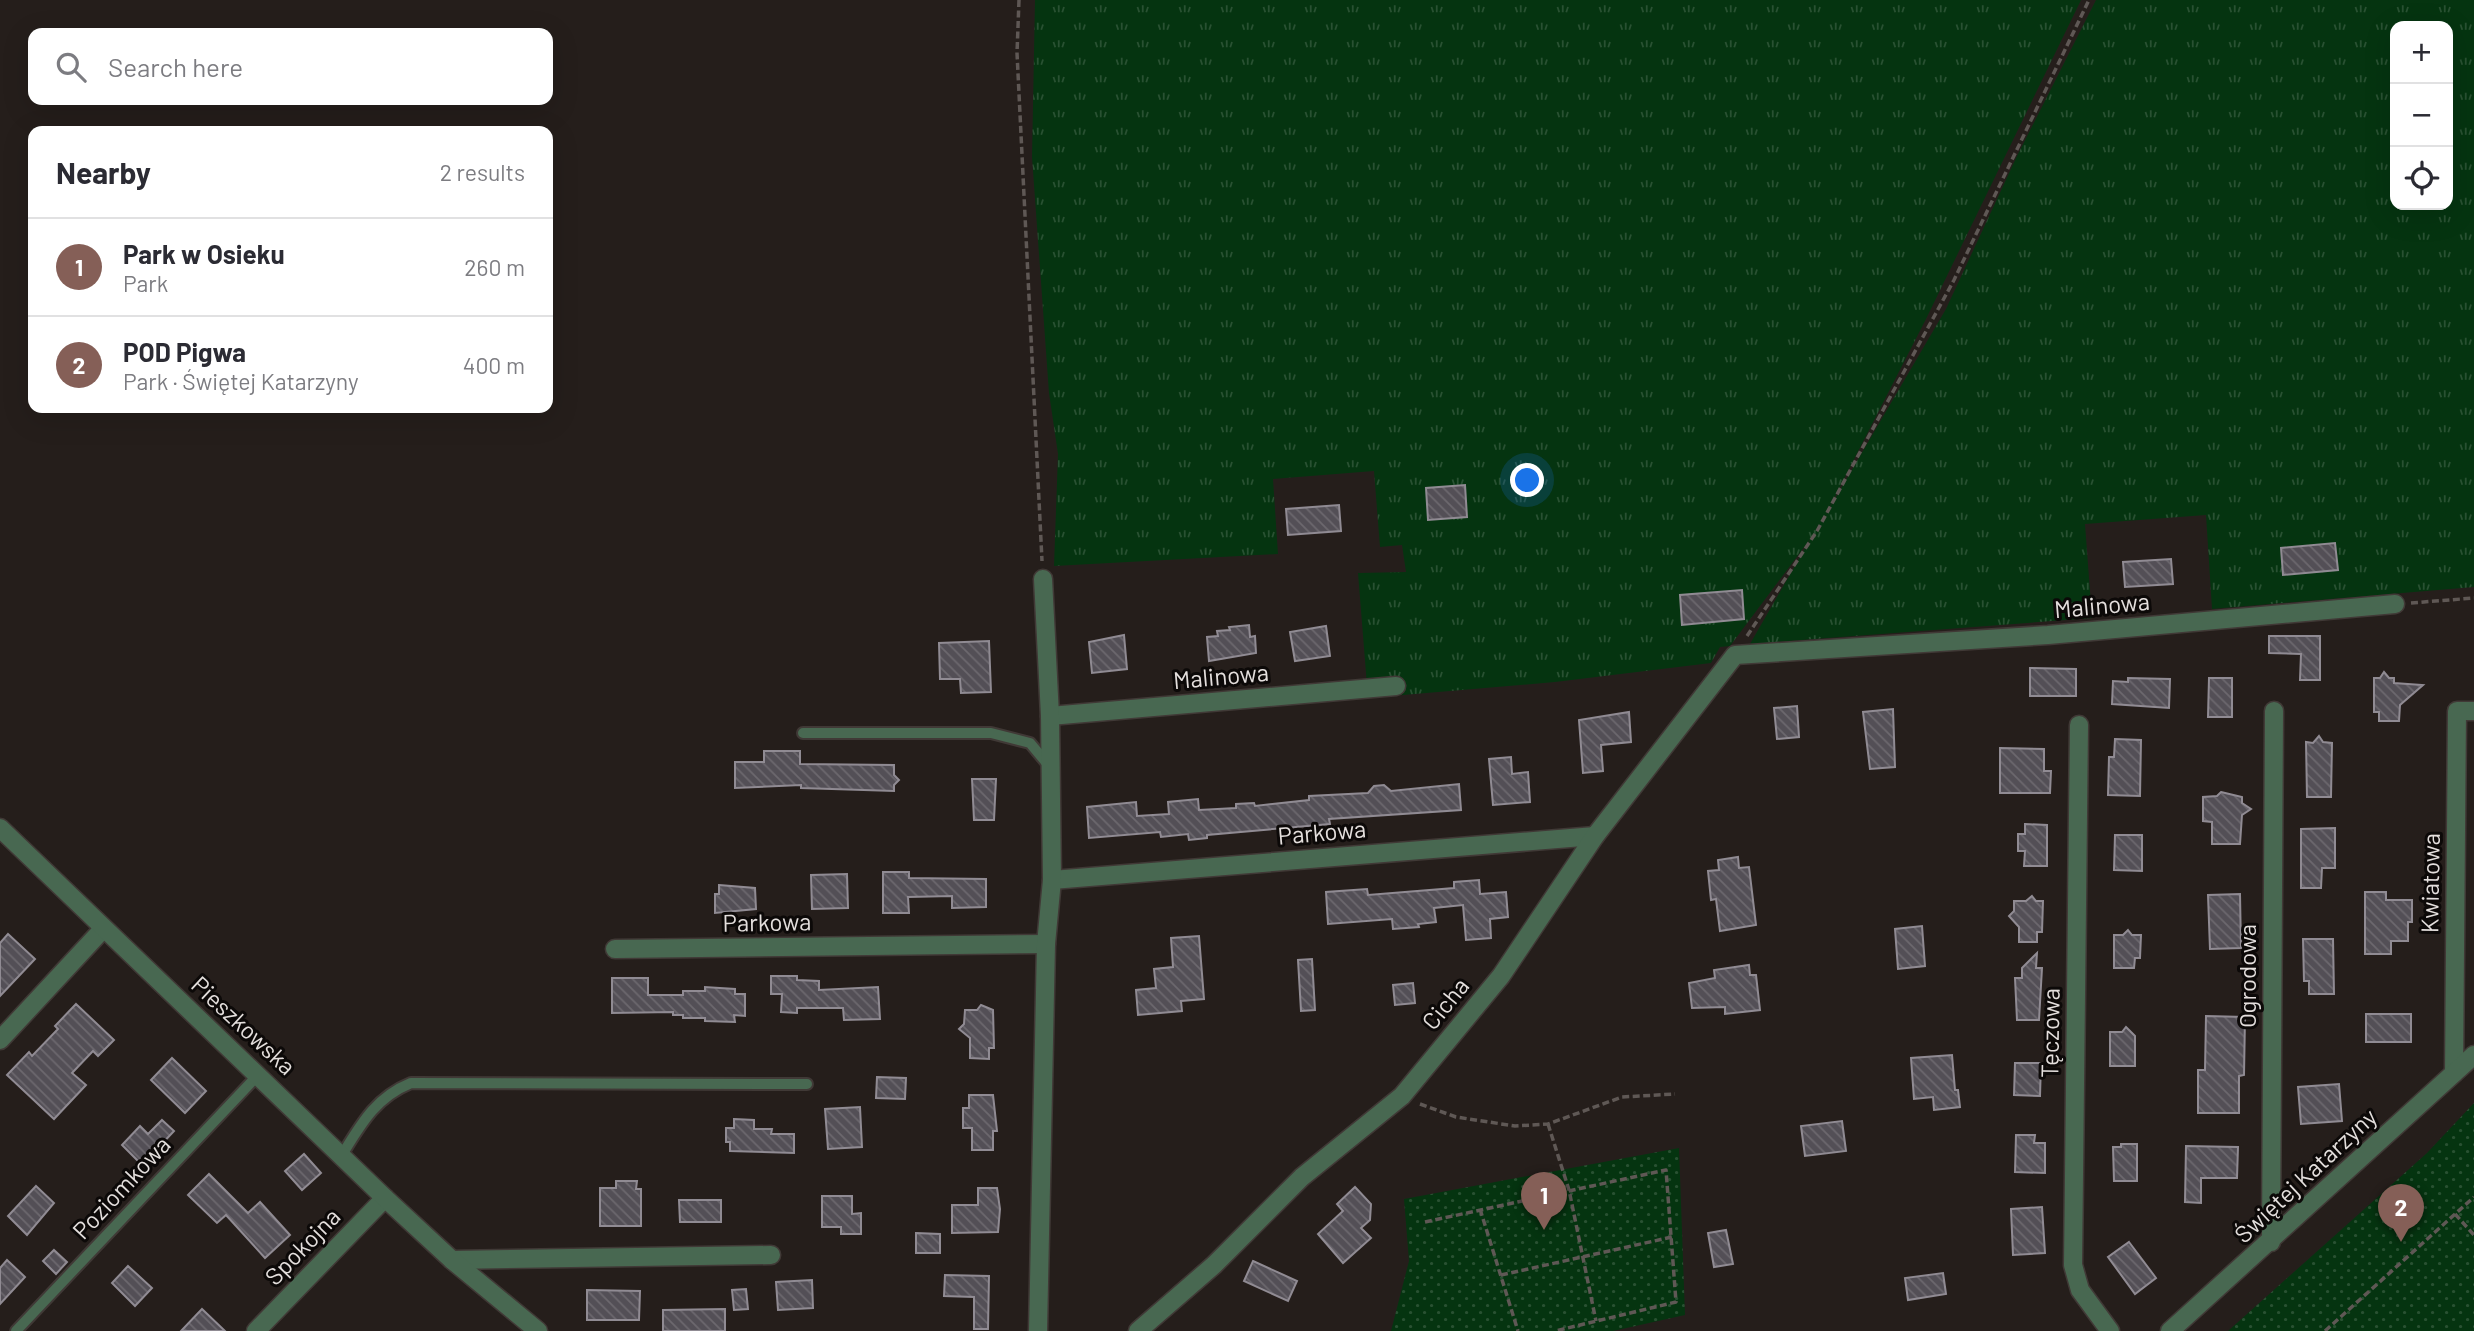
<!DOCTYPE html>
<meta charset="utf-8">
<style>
body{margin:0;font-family:Barlow,sans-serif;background:#f2f2f3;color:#2b2b33}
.controls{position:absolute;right:21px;top:21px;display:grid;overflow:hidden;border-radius:14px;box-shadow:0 7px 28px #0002}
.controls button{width:63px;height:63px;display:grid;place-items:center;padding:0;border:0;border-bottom:2px solid #e1e1e2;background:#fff;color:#2b2b33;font:35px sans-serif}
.you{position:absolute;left:1528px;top:481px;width:24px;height:24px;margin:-18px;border:5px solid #fff;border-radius:50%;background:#1a73e8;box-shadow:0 0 0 10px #1a73e833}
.badge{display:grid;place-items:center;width:46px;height:46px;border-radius:50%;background:#855f57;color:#fff;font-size:23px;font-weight:700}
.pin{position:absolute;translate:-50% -58px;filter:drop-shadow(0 2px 4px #0008)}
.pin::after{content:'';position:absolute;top:37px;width:24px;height:21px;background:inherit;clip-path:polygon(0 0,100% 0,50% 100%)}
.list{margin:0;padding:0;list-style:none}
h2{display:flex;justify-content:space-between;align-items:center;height:91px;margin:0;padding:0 28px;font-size:30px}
h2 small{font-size:23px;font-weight:400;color:#7c7c81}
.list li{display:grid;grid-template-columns:46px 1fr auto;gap:21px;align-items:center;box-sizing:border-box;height:98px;padding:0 28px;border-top:2px solid #e1e1e2}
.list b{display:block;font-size:26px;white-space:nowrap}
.list p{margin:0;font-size:23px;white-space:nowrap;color:#7c7c81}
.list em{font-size:23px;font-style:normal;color:#7c7c81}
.icon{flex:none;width:38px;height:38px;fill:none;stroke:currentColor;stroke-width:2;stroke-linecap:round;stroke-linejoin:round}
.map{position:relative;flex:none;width:2474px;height:1331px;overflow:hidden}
.search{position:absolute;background:#fff;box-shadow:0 7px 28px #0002;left:28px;top:28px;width:525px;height:77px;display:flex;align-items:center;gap:18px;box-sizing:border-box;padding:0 24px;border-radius:14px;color:#7c7c81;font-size:26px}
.panel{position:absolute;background:#fff;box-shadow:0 7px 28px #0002;left:28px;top:126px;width:525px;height:287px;border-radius:14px}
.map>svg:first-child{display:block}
.grass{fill:url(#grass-tufts);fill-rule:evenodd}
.park{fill:url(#park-dots)}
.building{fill:url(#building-back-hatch);stroke:#908b93;stroke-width:2}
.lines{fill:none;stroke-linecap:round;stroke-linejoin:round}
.service-casing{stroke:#403936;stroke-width:14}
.minor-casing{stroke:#403936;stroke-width:21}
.tertiary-casing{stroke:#403936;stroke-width:21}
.path{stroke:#5f5855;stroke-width:3.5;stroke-dasharray:7 3.5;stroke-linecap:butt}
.service{stroke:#486851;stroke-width:10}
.minor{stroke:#486851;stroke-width:18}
.tertiary{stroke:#486851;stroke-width:18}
.labels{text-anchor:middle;stroke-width:6;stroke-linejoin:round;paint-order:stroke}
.street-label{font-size:24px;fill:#e4dfdd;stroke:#0c0908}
</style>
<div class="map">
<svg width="2474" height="1331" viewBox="0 0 2474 1331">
<defs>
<pattern id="grass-tufts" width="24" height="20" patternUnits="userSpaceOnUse" patternTransform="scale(1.75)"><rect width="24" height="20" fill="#053410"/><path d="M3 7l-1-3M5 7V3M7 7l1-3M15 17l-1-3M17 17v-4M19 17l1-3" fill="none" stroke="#295132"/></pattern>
<pattern id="park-dots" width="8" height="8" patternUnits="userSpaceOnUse" patternTransform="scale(1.75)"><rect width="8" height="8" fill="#053410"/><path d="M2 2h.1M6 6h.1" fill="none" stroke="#295132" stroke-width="1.8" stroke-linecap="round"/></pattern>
<pattern id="building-back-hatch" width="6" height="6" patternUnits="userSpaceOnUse" patternTransform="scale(1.75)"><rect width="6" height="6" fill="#534f56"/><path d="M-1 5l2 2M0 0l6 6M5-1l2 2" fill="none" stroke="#6c686e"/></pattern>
</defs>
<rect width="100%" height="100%" fill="#251e1b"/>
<!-- grass -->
<path class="grass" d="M1035 0H2081L1926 319 1826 514 1946 309 2017 156 2096 0H2474V587L2212 609 2206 515 2085 524 2092 618 1750 644 1811 538 1730 646 1720 647 1711 663 1555 682 1368 698 1358 573 1406 572 1402 545 1380 547 1374 471 1273 479 1278 554 1054 566 1058 454 1049 393 1032 157ZM2395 26H2448V205H2395Z"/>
<!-- park -->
<g class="park">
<path d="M2474 1103V1331H2228L2427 1153Z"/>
<path d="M1679 1148 1685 1315 1613 1331H1391L1409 1261 1404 1199Z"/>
</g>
<!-- building -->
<g class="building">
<path d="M1465 485 1467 517 1428 520 1426 488Z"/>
<path d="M1339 505 1341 531 1288 535 1286 509Z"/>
<path d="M2335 543 2338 570 2283 575 2281 548Z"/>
<path d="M2171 559 2173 584 2125 587 2123 562Z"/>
<path d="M1742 590 1744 619 1682 625 1680 595Z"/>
<path d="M1249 625 1250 637 1255 636 1256 653 1209 661 1207 637 1218 636 1217 631 1230 630 1229 627Z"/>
<path d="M1326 626 1330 656 1295 661 1290 632Z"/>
<path d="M1124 635 1127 669 1092 673 1089 642Z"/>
<path d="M2269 636H2320V680H2300L2301 654 2269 653Z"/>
<path d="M989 641 991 692 961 693 960 679H940L939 643Z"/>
<path d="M2030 668 2076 669V696H2030Z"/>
<path d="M2384 672 2389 678H2394V683L2423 685 2400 705 2399 721H2379V712H2374V678H2380Z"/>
<path d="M2128 678 2170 679 2169 708 2112 704 2113 681 2128 682Z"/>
<path d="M2209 678H2232V717H2208Z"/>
<path d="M1797 706 1799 737 1777 739 1774 708Z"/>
<path d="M1893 709 1895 767 1870 769 1863 712Z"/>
<path d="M1629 712 1631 742 1601 745 1603 771 1583 773 1579 720Z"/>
<path d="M2319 736 2323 742 2332 743 2331 797H2307L2306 742 2313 743Z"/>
<path d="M2115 739 2141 740 2140 796 2108 795 2109 757H2114Z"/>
<path d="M2000 748 2044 749V771H2051L2050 793H2000Z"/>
<path d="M764 751H800V764L894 765V775L899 780 894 785V791L801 788V785L735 788V762H764Z"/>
<path d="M1511 757 1512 774 1528 772 1530 802 1493 805 1489 759Z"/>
<path d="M972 779H996L994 820H974Z"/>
<path d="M1459 784 1461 810 1329 819 1330 824 1207 835V838L1189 840 1188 834 1161 837 1160 832 1089 838 1087 807 1136 802 1137 816 1169 814 1168 802 1198 799 1199 810 1236 808V804L1254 803 1255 806 1309 800V796L1368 793 1374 786 1384 785 1391 791Z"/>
<path d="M2221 792 2242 797V803L2251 809 2242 815 2240 844H2212V822L2203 821V797L2217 796Z"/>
<path d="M2025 824 2047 825V866H2024L2025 851H2018V834H2025Z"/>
<path d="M2335 828V868H2322L2321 888H2301V829Z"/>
<path d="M2115 835H2142V871L2114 870Z"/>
<path d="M1738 857 1739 868 1749 867 1756 925 1720 931 1716 899 1711 900 1708 871 1719 870 1718 860Z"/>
<path d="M883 872H909V878L986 879V907L952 908V896L908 897 909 913H883Z"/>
<path d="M847 874 848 908 812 909 811 875Z"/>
<path d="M1479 880 1480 894 1506 892 1508 917 1490 919 1491 938 1466 940 1463 905 1434 908 1436 922 1418 924 1419 927 1393 929 1392 919 1328 924 1326 892 1367 889 1368 895 1454 888V882Z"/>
<path d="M719 885 755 888 756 909 715 913V894H719Z"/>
<path d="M2365 892H2386V900H2412V922H2408V941H2391V954H2365Z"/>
<path d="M2240 894 2241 948 2210 949 2208 895Z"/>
<path d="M2032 896 2036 901H2043L2042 932H2037V942H2019V927L2009 916 2014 911V901H2026Z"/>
<path d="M1922 926 1925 966 1898 969 1895 929Z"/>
<path d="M2128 930 2132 935H2141L2140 958H2135L2134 968H2114V935H2123Z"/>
<path d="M8 934 35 959 0 996V943Z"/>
<path d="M1199 936 1204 999 1181 1001 1182 1011 1138 1015 1136 990 1156 988 1154 969 1173 967 1171 938Z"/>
<path d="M2303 939H2333L2334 994H2309V981H2304Z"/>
<path d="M2037 953 2036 968H2042L2039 1020H2017L2015 978H2022V968Z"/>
<path d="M1312 959 1315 1010 1301 1011 1298 960Z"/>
<path d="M1749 965 1750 975H1756L1760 1010 1725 1014V1007L1692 1008 1689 983 1715 978 1714 970Z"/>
<path d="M771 976H797V980L819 981V990L878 987 880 1019 844 1020 843 1008H797V1013L781 1012 782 994H771Z"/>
<path d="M612 978H648V995H683V991H705V987L735 989V994H745V1016L734 1015 735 1022 705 1021V1018H683V1015H673V1012L612 1013Z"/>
<path d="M1413 983 1415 1003 1395 1005 1393 985Z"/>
<path d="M76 1004 114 1040 98 1056 93 1051 72 1073 86 1085 54 1119 7 1075 29 1052 32 1056 58 1029 55 1026Z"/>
<path d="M981 1005 993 1010 994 1048H989V1059L970 1058V1038L959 1029 964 1024 965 1010H977Z"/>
<rect x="2366" y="1014" width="45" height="28"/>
<path d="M2206 1016 2245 1017 2244 1075 2239 1076V1113H2198V1070H2205Z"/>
<path d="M2126 1027 2135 1036V1066H2110V1032H2122Z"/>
<path d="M1952 1055 1955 1090H1958L1960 1107 1934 1110 1933 1097 1914 1099 1911 1058Z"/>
<path d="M172 1058 206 1091 185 1113 151 1080Z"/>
<path d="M2015 1063H2041L2040 1096 2014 1095Z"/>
<path d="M877 1077 906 1078 905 1099 876 1098Z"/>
<path d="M2339 1084 2342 1121 2301 1124 2298 1087Z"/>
<path d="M969 1095H993L997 1131H993V1150H972V1128H963V1108H969Z"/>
<path d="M860 1107 862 1147 828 1149 825 1109Z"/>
<path d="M734 1119 754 1120V1129H772L771 1134H794V1153L730 1151V1142H726V1128H734Z"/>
<path d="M162 1120 174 1131 142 1165 122 1145 140 1126 148 1134Z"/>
<path d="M1842 1121 1846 1151 1805 1156 1801 1126Z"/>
<path d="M2016 1135H2035L2034 1143H2045V1173L2015 1172Z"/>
<path d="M2121 1144H2137V1181H2114L2113 1147H2121Z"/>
<path d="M2186 1146 2238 1147 2237 1178H2201V1203L2185 1202Z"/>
<path d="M304 1154 321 1173 302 1190 285 1171Z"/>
<path d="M209 1174 248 1213 260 1202 290 1235 265 1258 226 1215 217 1223 188 1195Z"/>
<path d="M616 1181H637L636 1189H641V1226H600V1188H616Z"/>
<path d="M36 1186 54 1203 27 1235 8 1216Z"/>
<path d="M1355 1187 1371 1204 1370 1220 1361 1228 1371 1238 1343 1263 1318 1234 1343 1211 1337 1204Z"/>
<path d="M978 1188H997L1000 1209 998 1232 952 1233V1205H978Z"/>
<path d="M822 1196H852V1214L861 1213V1234H841V1227H822Z"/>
<path d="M679 1200H721V1222H680Z"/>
<path d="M2042 1207 2045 1253 2013 1255 2011 1209Z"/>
<path d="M1726 1230 1733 1264 1714 1267 1708 1233Z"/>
<path d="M916 1233 940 1234V1253H916Z"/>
<path d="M2129 1242 2156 1278 2135 1294 2108 1257Z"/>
<path d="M54 1250 67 1262 56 1274 43 1261Z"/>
<path d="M7 1260 25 1277 0 1304V1268Z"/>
<path d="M1253 1261 1297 1281 1288 1301 1244 1281Z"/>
<path d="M128 1266 152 1288 135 1306 112 1283Z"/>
<path d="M1943 1273 1946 1294 1908 1300 1905 1278Z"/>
<path d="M945 1275 989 1276 988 1329H974V1297L944 1296Z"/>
<path d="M812 1280 813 1308 778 1310 776 1282Z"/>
<path d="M746 1289 748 1309 734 1310 732 1290Z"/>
<path d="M587 1290 640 1291 639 1320H587Z"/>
<path d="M202 1309 225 1331H181Z"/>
<path d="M725 1309V1331H663V1310Z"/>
</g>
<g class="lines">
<defs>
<g id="service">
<path d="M803 733H991L1030 743 1050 767"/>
<path d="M342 1155C361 1124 376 1097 411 1083L807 1084"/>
<path d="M16 1331 258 1075"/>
</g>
<g id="minor">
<path d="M1050 716 1396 686"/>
<path d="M2079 725 2073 1265 2080 1290 2110 1331"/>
<path d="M1052 880 1595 836"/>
<path d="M615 949 1046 944"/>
<path d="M0 1040 103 929"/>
<path d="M2454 1073 2457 711H2474"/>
<path d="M2271 1242 2274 711"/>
<path d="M452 1260 771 1255"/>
<path d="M256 1331 385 1198"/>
<path d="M1038 1331 1046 944 1052 880 1050 716 1043 579"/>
<path d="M1138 1331 1214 1265 1302 1177 1402 1096 1501 976 1595 836 1735 655 2048 635 2395 604"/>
<path d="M2170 1331 2474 1055"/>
</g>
<path id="tertiary" d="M0 828 385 1198 452 1260 538 1331"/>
</defs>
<!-- service casing -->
<use href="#service" class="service-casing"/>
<!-- minor casing -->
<use href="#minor" class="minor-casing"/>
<!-- tertiary casing -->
<use href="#tertiary" class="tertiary-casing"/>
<!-- path -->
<g class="path">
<path d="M1019 0 1017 53 1042 561"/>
<path d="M2411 603 2474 598"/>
<path d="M1747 636 1817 531 1954 280 2089 0"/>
<path d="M1420 1104 1456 1117 1515 1126 1548 1124 1622 1097 1675 1094"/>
<path d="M1548 1124 1569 1190 1596 1321"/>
<path d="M1480 1209 1518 1331"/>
<path d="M2455 1214 2474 1235"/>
<path d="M1425 1222 1666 1170 1676 1302 1555 1331"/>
<path d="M1501 1275 1672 1237"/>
<path d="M2325 1331 2474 1197"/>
</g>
<!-- service -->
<use href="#service" class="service"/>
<!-- minor -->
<use href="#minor" class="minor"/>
<!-- tertiary -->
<use href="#tertiary" class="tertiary"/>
</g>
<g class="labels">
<!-- street labels -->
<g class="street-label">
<text transform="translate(2102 606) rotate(-5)" y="8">Malinowa</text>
<text transform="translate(1221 677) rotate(-5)" y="8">Malinowa</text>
<text transform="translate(1322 833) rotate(-5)" y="8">Parkowa</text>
<text transform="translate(2431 883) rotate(-89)" y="8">Kwiatowa</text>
<text transform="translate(767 923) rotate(-1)" y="8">Parkowa</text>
<text transform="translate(2248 976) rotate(-90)" y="8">Ogrodowa</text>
<text transform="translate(1446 1004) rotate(-51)" y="8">Cicha</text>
<text transform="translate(243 1026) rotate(43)" y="8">Pieszkowska</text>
<text transform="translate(2051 1033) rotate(-89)" y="8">Tęczowa</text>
<text transform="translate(2306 1176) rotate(-43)" y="8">Świętej Katarzyny</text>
<text transform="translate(122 1188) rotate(-47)" y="8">Poziomkowa</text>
<text transform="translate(303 1247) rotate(-46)" y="8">Spokojna</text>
</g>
</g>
</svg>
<div class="controls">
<button>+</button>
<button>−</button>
<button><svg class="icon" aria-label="locate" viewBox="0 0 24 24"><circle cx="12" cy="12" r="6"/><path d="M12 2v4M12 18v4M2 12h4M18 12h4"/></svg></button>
</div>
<div class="you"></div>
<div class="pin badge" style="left:1544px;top:1230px">1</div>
<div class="pin badge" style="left:2401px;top:1242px">2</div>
<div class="search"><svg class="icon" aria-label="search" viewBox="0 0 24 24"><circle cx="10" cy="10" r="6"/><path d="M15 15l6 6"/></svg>Search here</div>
<section class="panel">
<h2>Nearby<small>2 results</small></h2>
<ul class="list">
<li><span class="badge">1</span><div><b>Park w Osieku</b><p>Park</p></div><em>260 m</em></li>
<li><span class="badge">2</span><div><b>POD Pigwa</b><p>Park · Świętej Katarzyny</p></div><em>400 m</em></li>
</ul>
</section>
</div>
